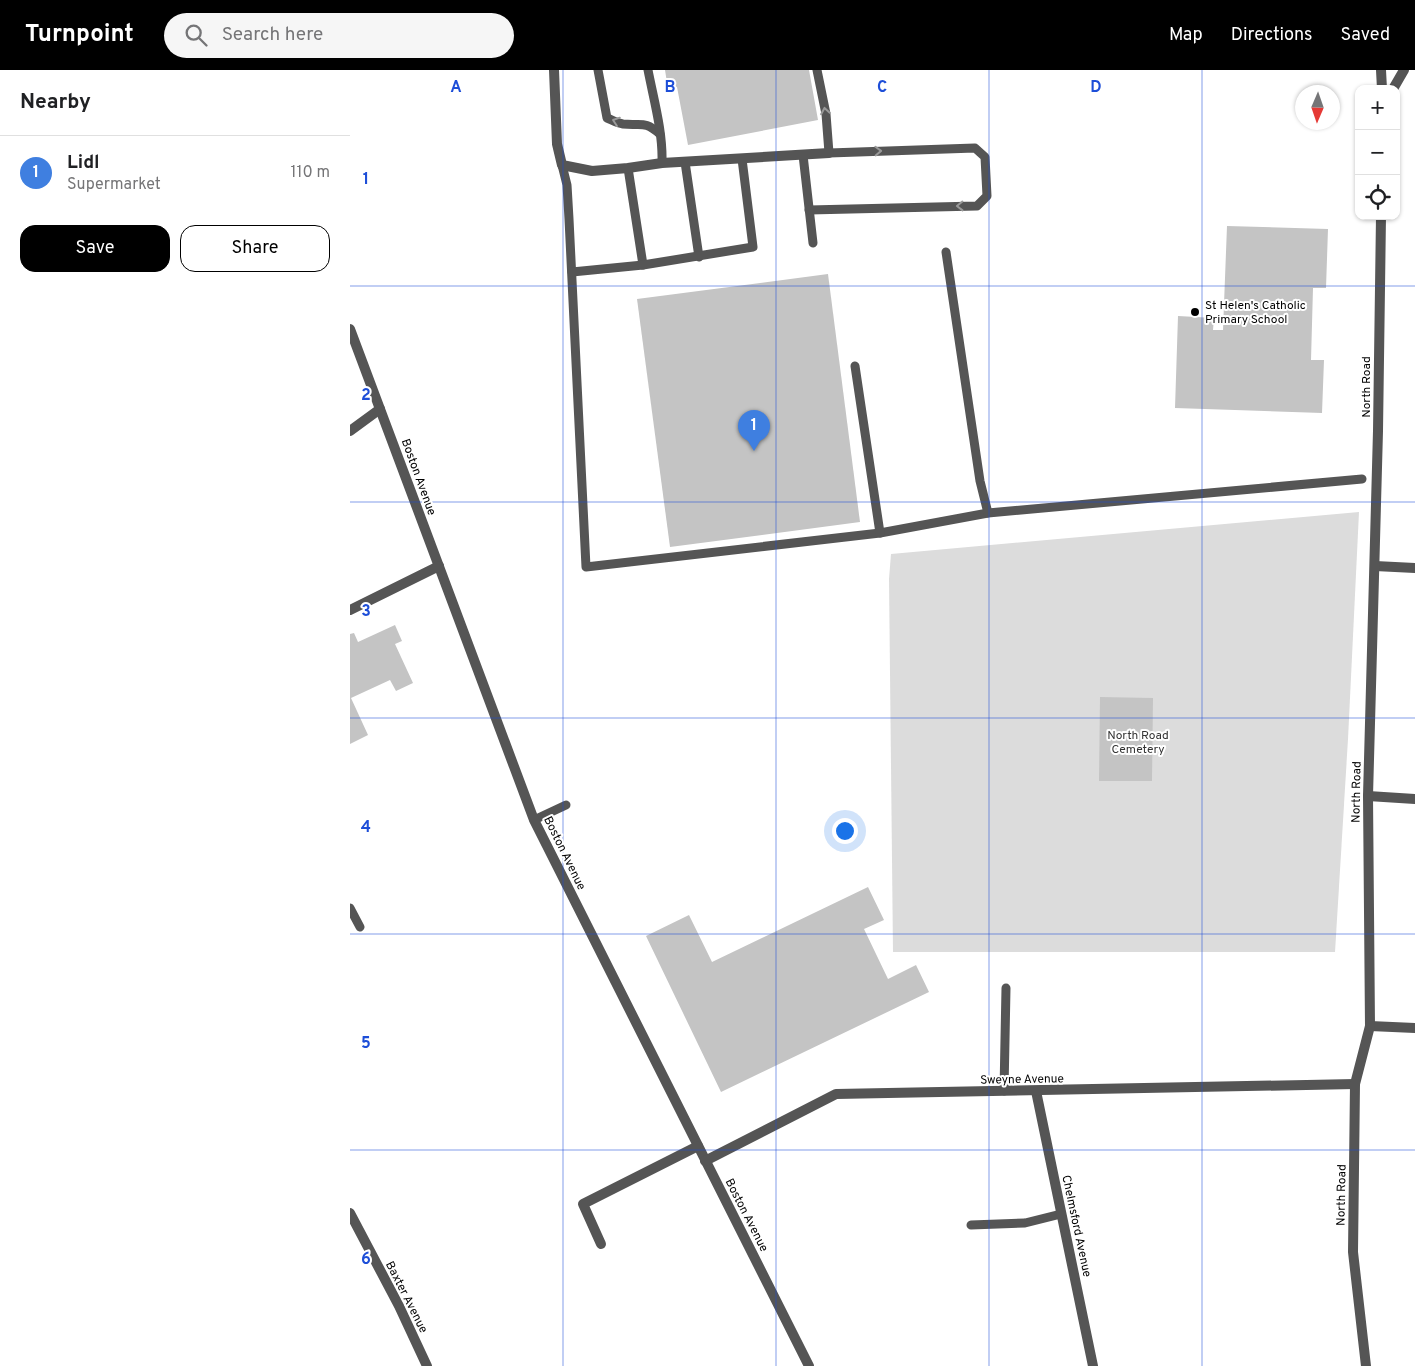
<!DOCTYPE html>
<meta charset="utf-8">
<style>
body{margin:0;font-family:Overpass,sans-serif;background:#f6f6f6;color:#202124}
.controls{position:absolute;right:15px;top:15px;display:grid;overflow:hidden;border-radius:10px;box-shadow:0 1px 4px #0004}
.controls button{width:45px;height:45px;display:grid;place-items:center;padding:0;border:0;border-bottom:1px solid #e0e0e0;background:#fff;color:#202124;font:25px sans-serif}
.compass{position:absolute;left:945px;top:15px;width:45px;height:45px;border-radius:50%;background:#fff;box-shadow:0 1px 4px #0004;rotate:182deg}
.you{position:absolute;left:494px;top:760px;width:18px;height:18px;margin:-12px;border:4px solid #fff;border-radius:50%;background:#1a73e8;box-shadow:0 0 0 8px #1a73e833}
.badge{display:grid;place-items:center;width:32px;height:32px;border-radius:50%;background:#000;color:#fff;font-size:16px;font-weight:700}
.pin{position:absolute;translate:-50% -41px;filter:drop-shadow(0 1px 2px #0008)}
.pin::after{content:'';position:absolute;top:26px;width:18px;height:15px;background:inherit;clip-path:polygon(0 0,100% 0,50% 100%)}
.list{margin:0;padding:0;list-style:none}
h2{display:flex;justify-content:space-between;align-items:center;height:65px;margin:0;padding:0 20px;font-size:21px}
h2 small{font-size:16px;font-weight:400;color:#757577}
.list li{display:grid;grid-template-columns:32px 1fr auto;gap:15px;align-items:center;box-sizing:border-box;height:75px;padding:0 20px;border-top:1px solid #e0e0e0}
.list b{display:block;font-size:19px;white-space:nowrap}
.list p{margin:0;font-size:16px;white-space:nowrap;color:#757577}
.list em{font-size:16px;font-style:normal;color:#757577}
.actions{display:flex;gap:10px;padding:15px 20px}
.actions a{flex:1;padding:11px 0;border:1px solid #000;border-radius:15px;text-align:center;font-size:18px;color:#000}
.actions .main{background:#000;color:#fff}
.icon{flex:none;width:28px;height:28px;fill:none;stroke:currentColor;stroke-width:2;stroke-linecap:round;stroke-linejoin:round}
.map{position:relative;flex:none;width:1065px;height:1296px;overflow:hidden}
header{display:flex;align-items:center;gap:30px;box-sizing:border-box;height:70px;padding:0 25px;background:#000;color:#fff}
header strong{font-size:24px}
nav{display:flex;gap:28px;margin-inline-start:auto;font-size:18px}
.search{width:350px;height:45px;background:#f6f6f6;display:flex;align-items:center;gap:12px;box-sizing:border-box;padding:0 18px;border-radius:28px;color:#757577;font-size:19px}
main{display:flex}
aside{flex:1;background:#fff}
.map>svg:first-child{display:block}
.green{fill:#dcdcdc}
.building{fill:#c4c4c4}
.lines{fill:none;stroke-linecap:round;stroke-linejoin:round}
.lane{stroke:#555;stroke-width:9}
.street{stroke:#555;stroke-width:10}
.oneway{stroke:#999}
.grid{fill:none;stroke:#1d4ed8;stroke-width:1;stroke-opacity:0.55}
.poi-dot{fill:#000;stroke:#fff;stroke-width:2}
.labels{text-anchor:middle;stroke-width:4;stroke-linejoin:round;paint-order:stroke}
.poi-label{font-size:12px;fill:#000;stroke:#fff;text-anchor:start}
.street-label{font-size:12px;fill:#000;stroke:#fff}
.park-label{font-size:12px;fill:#333;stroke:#fff}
.grid-label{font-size:16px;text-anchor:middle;font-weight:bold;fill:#1d4ed8;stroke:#fff;stroke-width:4;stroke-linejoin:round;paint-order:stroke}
</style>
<header>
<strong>Turnpoint</strong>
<div class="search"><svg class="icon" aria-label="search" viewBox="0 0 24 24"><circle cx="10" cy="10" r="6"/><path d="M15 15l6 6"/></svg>Search here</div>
<nav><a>Map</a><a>Directions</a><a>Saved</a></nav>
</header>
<main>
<aside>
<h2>Nearby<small></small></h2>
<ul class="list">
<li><span class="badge" style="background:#3f7fe0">1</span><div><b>Lidl</b><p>Supermarket</p></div><em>110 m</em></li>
</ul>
<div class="actions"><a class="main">Save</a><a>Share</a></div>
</aside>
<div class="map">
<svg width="1065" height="1296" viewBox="0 0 1065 1296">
<rect width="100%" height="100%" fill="#fff"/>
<!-- green -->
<path class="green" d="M1009 442 998 669 985 882H543L539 509 541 484Z"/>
<!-- building -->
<g class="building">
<path d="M315 0H459L468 50 338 75 327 17 318 19Z"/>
<path d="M877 156 978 159 976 218H963L961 290H974L972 343 825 338 828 246 864 248 863 260H873Z"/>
<path d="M478 204 510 452 320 477 287 229Z"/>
<path d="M45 555 52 571 45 574 63 613 46 621 40 610 1 628 18 665 0 674V564L4 563 8 572Z"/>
<path d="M750 627 803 628 802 711H749Z"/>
<path d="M518 817 534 850 514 859 538 909 566 895 579 922 371 1022 296 866 339 845 362 892Z"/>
</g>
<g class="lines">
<!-- lane -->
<g class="lane">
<path d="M248 0 257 48C262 50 267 53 273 54 292 56 294 50 310 64"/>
<path d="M298 0C304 31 313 62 312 93"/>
<path d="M453 85 463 173"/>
<path d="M335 92 349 187"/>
<path d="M212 95 217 115 219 149 236 497 530 463 638 443 1012 409"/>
<path d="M278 98 293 195"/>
<path d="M459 140 627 136 637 126 635 87 625 78 479 83 476 44 467 0"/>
<path d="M596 182 630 411 638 443"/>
<path d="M222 202 293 195 403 177 392 89"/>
<path d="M505 296 530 463"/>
<path d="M184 750 216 735"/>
<path d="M0 838 10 857"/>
<path d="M654 1021 656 918"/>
<path d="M621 1155 675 1153 711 1144"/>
</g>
<!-- street -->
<g class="street">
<path d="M204 0 207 74 212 95 242 101 278 98 312 93 479 83"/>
<path d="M1031 0 1032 19"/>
<path d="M1043 19 1054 0"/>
<path d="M0 259 184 750 459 1296"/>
<path d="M0 361 30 339"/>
<path d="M1025 496 1065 498"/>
<path d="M0 540 89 496"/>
<path d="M1018 726 1065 729"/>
<path d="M1020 956 1065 958"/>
<path d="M686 1021 743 1296"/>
<path d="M355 1091 486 1024 1005 1014"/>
<path d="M0 1143 49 1236 77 1296"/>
<path d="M251 1174 233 1134 348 1076"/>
<path d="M1016 1296 1003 1182 1005 1014 1020 956 1018 726 1028 361 1031 146"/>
</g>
</g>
<!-- one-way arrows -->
<defs><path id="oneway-chevron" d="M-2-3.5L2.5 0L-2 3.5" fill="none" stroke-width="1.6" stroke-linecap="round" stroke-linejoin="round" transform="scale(1.25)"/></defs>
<g class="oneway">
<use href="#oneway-chevron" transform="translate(475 41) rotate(-99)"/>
<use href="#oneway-chevron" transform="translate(266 51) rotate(-161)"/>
<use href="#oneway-chevron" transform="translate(528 81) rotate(-2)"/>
<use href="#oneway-chevron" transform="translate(610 136) rotate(179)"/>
</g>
<!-- grid -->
<path class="grid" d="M213 0V1296M426 0V1296M639 0V1296M852 0V1296M0 216H1065M0 432H1065M0 648H1065M0 864H1065M0 1080H1065"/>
<!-- markers -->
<circle class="poi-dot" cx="845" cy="242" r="5"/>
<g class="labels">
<!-- poi labels -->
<g class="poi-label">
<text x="855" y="239">St Helen's Catholic<tspan x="855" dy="14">Primary School</tspan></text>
</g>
<!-- street labels -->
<g class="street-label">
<text transform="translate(1016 317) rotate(-90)" y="4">North Road</text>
<text transform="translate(69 407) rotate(70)" y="4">Boston Avenue</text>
<text transform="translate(1006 722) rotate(-89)" y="4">North Road</text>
<text transform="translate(215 783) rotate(64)" y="4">Boston Avenue</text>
<text transform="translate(672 1009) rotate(-1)" y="4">Sweyne Avenue</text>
<text transform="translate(991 1125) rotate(-89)" y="4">North Road</text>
<text transform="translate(397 1145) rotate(63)" y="4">Boston Avenue</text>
<text transform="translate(727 1156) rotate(78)" y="4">Chelmsford Avenue</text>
<text transform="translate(57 1227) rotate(63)" y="4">Baxter Avenue</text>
</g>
<!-- park labels -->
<g class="park-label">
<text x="788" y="669">North Road<tspan x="788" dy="14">Cemetery</tspan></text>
</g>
</g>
<g class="grid-label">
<text x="106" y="22">A</text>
<text x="320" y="22">B</text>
<text x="532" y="22">C</text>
<text x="746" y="22">D</text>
<text x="16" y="114">1</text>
<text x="16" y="330">2</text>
<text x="16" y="546">3</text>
<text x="16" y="762">4</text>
<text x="16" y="978">5</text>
<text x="16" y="1194">6</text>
</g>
</svg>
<div class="controls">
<button>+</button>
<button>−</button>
<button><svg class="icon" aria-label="locate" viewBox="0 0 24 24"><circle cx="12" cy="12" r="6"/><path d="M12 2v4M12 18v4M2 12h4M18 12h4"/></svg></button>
</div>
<svg class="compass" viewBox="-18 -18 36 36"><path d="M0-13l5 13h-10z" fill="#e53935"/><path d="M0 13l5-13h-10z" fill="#757577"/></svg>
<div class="you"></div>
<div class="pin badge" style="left:404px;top:381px;background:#3f7fe0">1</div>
</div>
</main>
